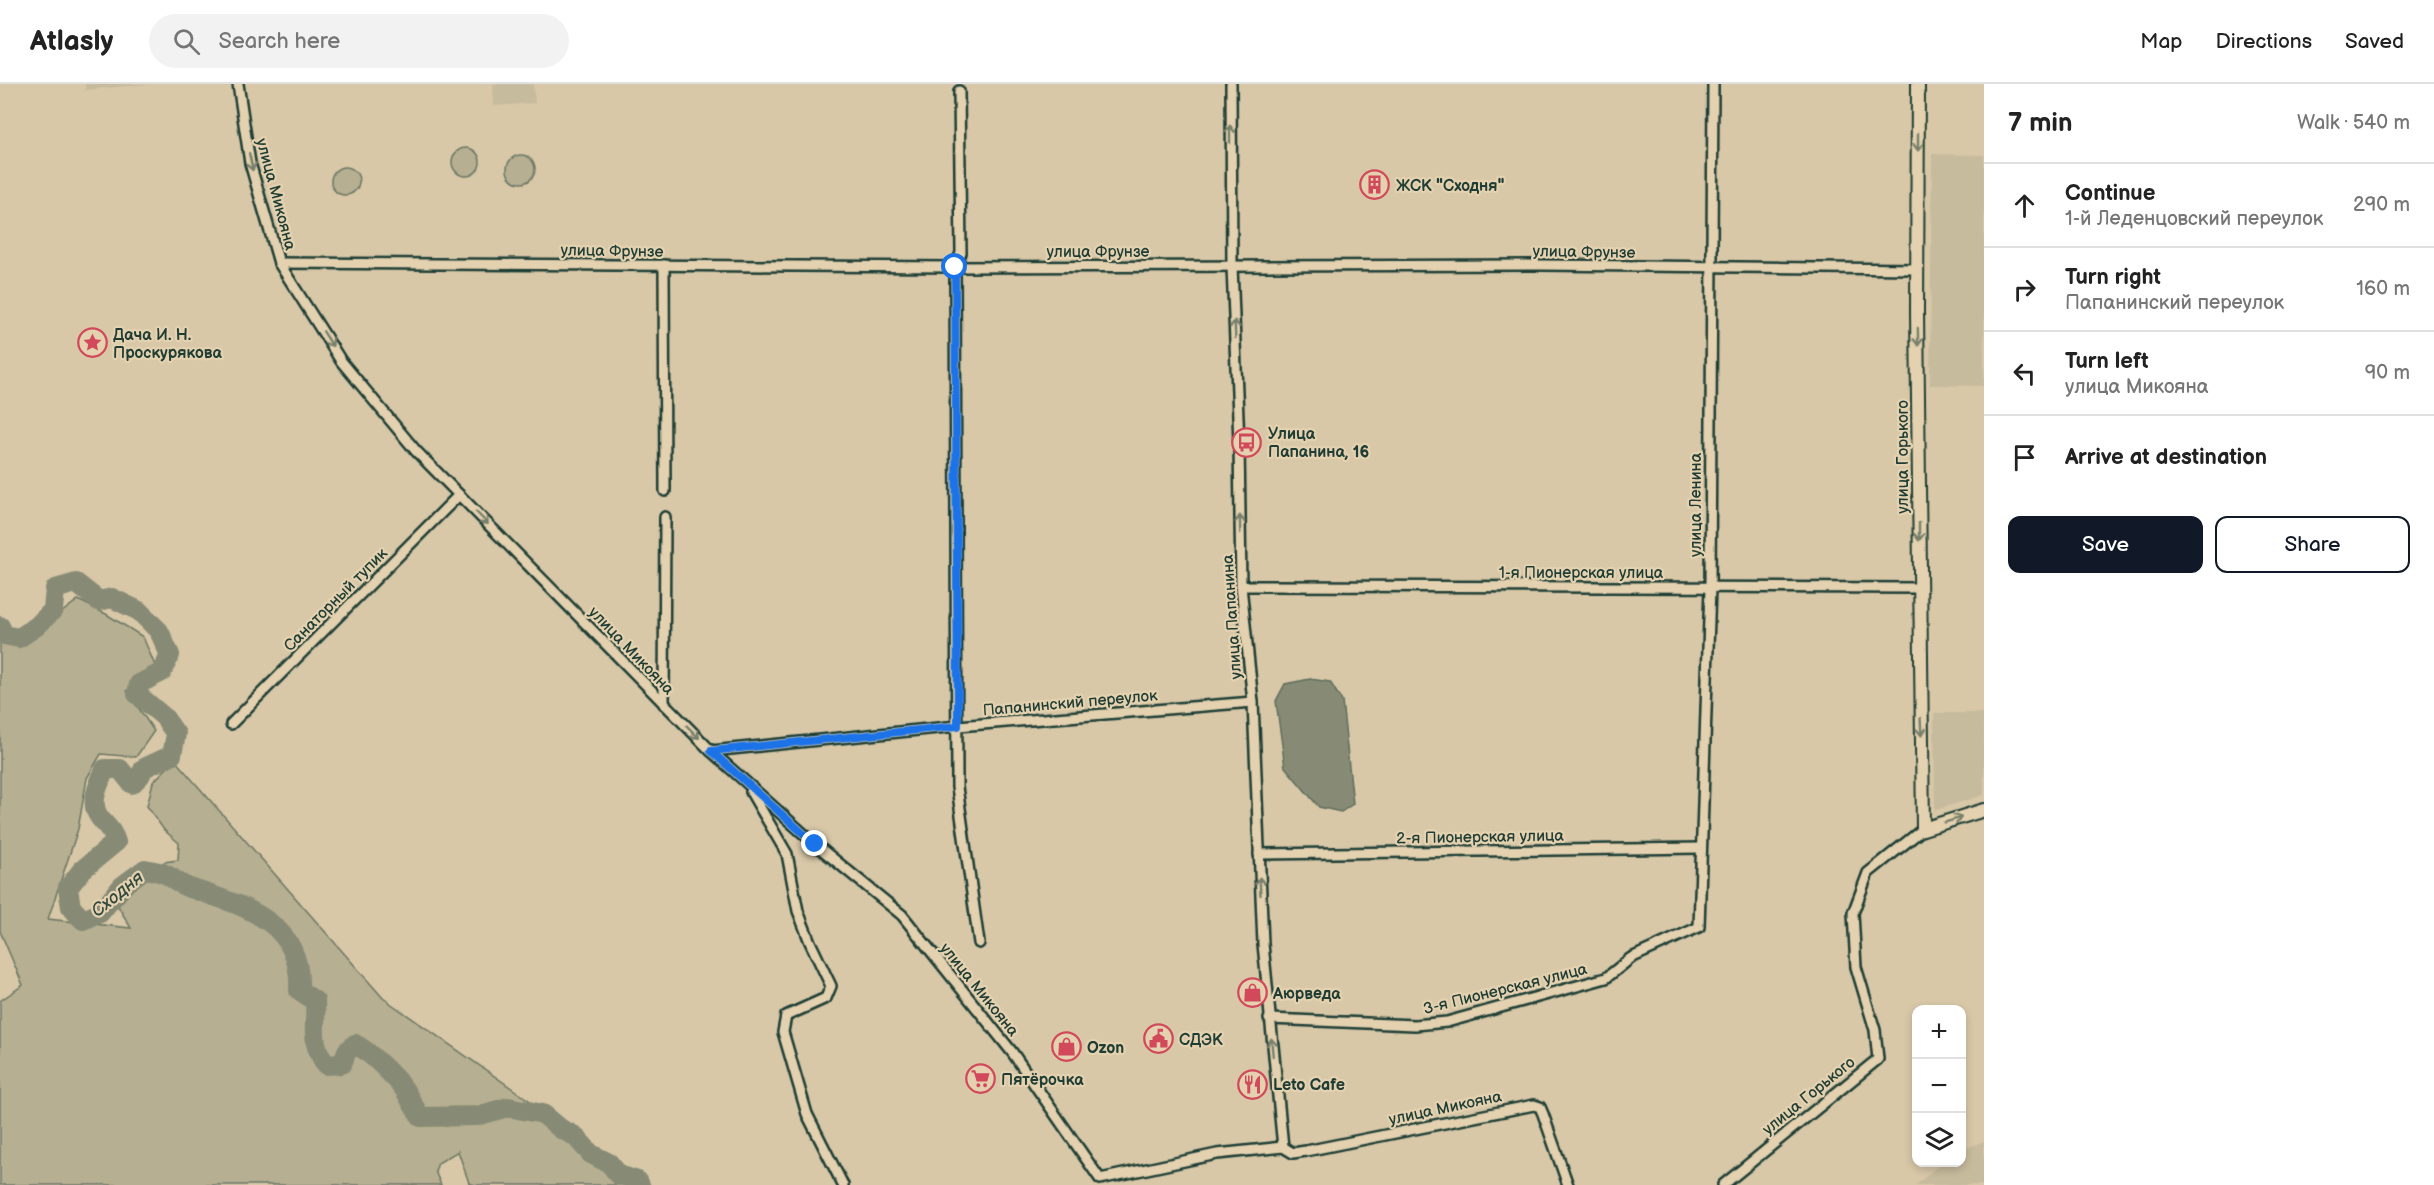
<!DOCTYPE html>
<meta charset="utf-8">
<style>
body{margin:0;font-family:"Balsamiq Sans",sans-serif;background:#f2f2f2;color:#222}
.controls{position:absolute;right:18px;bottom:18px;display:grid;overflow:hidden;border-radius:12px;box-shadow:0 3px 9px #0003}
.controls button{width:54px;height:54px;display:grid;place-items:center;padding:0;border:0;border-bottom:2px solid #e0e0e0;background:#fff;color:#222;font:30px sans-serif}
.stop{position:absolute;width:18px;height:18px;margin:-14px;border:4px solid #1a73e8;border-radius:50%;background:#fff}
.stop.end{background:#1a73e8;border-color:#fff;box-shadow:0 2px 6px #0008}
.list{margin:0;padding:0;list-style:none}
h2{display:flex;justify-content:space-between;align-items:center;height:78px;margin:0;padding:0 24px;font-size:26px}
h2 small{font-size:20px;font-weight:400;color:#767676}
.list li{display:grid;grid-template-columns:39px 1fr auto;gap:18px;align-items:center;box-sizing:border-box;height:84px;padding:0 24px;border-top:2px solid #e0e0e0}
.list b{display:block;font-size:22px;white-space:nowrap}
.list p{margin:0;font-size:20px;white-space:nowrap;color:#767676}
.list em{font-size:20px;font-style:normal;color:#767676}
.actions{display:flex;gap:12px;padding:18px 24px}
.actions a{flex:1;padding:14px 0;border:2px solid #111827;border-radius:12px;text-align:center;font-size:21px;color:#111827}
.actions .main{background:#111827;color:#fff}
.icon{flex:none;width:33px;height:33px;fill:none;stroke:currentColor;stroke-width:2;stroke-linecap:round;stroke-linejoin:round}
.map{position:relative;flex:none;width:1984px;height:1101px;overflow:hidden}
header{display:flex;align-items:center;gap:36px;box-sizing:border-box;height:84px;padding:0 30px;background:#fff;border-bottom:2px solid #e0e0e0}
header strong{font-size:28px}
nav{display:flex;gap:33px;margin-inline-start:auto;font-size:21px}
.search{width:420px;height:54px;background:#f2f2f2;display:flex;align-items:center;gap:15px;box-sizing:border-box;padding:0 21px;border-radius:33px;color:#767676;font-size:22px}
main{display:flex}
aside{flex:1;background:#fff}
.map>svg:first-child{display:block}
.built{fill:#c7bb9d}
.green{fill:#b6af92;stroke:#6a7663;stroke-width:1.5}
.water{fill:#878b75;stroke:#5d6c5b;stroke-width:1.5}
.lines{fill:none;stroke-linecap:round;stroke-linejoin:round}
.river{stroke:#878b75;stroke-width:20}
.minor-casing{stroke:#1f3d34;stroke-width:14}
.tertiary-casing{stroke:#1f3d34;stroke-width:16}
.minor{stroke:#e4d1af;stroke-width:9}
.tertiary{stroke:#e4d1af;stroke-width:12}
.oneway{stroke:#78806b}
.route{stroke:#1a73e8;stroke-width:8}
.labels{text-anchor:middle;stroke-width:4.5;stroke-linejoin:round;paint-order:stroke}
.poi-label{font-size:16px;font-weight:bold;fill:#1f3d34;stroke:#e4d1af;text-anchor:start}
.street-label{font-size:16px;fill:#1f3d34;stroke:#e4d1af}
.water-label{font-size:18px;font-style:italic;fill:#2f493e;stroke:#e4d1af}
</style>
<header>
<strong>Atlasly</strong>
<div class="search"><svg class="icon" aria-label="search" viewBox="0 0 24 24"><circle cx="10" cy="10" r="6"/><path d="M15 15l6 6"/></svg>Search here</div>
<nav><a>Map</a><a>Directions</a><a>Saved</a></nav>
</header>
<main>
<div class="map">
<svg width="1984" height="1101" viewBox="0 0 1984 1101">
<rect width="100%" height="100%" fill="#d8c8a8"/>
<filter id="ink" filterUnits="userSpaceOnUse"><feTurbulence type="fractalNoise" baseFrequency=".0167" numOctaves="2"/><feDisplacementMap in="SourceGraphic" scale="12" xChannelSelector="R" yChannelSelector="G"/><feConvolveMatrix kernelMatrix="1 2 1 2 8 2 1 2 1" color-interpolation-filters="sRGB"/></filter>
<g filter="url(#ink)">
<!-- built -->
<g class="built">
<path d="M85 0H150L85 6Z"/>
<path d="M493 0H533L535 19 494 22Z"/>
<path d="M1932 70 1984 71V302L1930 301Z"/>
<path d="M1934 629H1984V711L1935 726Z"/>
<path d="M1984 1057V1101H1916L1941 1079 1962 1078V1066Z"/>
</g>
<!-- green -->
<g class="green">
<circle cx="466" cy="78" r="14"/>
<circle cx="521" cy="85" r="14"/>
<circle cx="345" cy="97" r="14"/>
<path d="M78 516 106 530 143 553 156 584 127 607 154 647 136 673 101 670 87 694 78 745 48 835 131 844 118 822 136 801 164 778 178 776 179 759 164 746 147 722 153 698 175 676 383 914 650 1101H475L469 1099 458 1067 438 1079 435 1087 441 1101H0V917L23 901 0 847V549L10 555 23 558Z"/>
</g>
<!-- water -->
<path class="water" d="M1310 595 1330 598 1342 617 1353 720 1341 728 1319 723 1285 683 1276 617 1285 600Z"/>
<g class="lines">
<!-- river -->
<path class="river" d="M0 542 4 551 19 554 37 542 53 526 55 505 76 499 99 517 112 514 139 527 159 547 170 571 162 588 139 600 137 610 164 633 176 650 172 671 144 684 140 692 132 700 120 685H105C99 701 88 719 100 734 107 743 113 747 116 758L82 786 68 804 71 823 83 836 100 829 122 802 145 785C152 787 161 787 167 791 174 795 180 800 187 803 241 821 303 836 299 906L315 917C317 945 309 956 326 981L342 980 347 967 355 960C368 966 395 993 404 1005 410 1014 414 1024 421 1033L477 1032 508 1023 543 1030 561 1045 575 1052 591 1070 609 1079 619 1091 638 1097 640 1101"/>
<defs>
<g id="minor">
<path d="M238 0 250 79 279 179 341 277 416 367 711 667 815 760 902 831 1012 968 1100 1095 1217 1070 1283 1063 1293 1069 1306 1067 1534 1021 1540 1023 1543 1030 1568 1101"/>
<path d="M1231 0 1232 182 1239 359 1241 502 1253 618 1263 860 1283 1063"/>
<path d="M959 7 961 169 955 183 957 703 979 859"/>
<path d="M279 179 955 183 1541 181 1917 185"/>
<path d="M664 181 665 407"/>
<path d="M1241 502 1920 504"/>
<path d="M664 620 665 433"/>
<path d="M231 640 459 411"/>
<path d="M711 667 958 642 1253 618"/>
<path d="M751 708 787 770 798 827 810 858 831 902 826 914 786 932 783 948 807 1030 843 1101"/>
<path d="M1259 770 1701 764"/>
<path d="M1269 935 1415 941 1447 938 1606 894 1631 874 1699 843 1710 503 1713 0"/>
<path d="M1723 1101 1878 975 1875 946 1856 883 1853 829 1868 789 1923 745"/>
</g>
<path id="tertiary" d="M1918 0 1917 228 1923 745 1984 726"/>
</defs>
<!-- minor casing -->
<use href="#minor" class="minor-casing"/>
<!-- tertiary casing -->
<use href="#tertiary" class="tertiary-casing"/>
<!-- minor -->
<use href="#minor" class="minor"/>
<!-- tertiary -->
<use href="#tertiary" class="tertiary"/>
</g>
<!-- one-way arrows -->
<defs><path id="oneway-shaft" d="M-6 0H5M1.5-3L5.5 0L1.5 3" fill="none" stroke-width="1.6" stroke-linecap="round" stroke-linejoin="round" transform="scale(1.5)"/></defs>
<g class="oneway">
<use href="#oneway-shaft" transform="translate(1230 50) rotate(-90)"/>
<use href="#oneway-shaft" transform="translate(1918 58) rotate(90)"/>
<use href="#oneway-shaft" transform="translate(251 78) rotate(78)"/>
<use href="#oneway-shaft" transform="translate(1235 245) rotate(-92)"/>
<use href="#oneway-shaft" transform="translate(1918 253) rotate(89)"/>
<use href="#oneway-shaft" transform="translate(328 255) rotate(58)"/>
<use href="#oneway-shaft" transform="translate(482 434) rotate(46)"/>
<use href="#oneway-shaft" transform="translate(1240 440) rotate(-91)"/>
<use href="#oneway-shaft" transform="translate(1919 448) rotate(90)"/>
<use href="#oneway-shaft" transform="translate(1921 643) rotate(87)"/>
<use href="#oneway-shaft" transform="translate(693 648) rotate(45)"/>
<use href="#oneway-shaft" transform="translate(1953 736) rotate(-17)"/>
<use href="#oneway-shaft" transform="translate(1260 802) rotate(-93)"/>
<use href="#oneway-shaft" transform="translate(1272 963) rotate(-95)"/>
</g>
</g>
<g class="lines" filter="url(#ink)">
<!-- route -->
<path class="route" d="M815 760 711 667 958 642 955 183"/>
</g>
<!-- icons -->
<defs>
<symbol id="building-ring" viewBox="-11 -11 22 22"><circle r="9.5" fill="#e4d1af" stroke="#d1495b" stroke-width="1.5"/><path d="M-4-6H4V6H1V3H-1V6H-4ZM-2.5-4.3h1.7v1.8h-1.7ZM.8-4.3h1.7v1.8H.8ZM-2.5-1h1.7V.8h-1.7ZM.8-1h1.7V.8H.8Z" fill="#d1495b"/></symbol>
<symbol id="sight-ring" viewBox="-11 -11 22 22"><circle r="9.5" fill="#e4d1af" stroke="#d1495b" stroke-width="1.5"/><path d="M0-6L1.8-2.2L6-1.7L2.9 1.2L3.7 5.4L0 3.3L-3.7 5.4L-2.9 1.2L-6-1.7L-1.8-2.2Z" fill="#d1495b"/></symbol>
<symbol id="bus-ring" viewBox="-11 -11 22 22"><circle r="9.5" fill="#e4d1af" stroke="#d1495b" stroke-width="1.5"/><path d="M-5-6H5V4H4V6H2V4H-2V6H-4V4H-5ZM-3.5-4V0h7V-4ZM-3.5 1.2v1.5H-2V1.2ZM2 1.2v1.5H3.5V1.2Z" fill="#d1495b"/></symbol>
<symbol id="shop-ring" viewBox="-11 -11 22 22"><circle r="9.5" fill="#e4d1af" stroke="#d1495b" stroke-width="1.5"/><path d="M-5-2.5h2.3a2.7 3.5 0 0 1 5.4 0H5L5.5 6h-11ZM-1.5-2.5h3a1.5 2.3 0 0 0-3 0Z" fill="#d1495b"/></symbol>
<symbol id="civic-ring" viewBox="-11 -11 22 22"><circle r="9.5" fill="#e4d1af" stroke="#d1495b" stroke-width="1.5"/><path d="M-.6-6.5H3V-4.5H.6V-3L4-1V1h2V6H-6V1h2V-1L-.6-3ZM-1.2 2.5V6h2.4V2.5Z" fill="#d1495b"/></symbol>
<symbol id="supermarket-ring" viewBox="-11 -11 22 22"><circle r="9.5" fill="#e4d1af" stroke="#d1495b" stroke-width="1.5"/><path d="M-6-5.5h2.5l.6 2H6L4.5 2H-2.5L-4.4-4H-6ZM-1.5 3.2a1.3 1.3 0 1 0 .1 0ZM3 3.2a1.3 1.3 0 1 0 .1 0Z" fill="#d1495b"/></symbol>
<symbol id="restaurant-ring" viewBox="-11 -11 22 22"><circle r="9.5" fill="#e4d1af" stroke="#d1495b" stroke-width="1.5"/><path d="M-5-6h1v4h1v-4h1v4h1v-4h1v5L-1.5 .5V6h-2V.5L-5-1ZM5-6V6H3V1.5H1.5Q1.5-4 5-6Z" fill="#d1495b"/></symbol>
</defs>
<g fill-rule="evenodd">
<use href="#building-ring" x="1358" y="84" width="33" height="33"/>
<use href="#sight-ring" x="76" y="242" width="33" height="33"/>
<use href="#bus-ring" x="1230" y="342" width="33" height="33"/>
<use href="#shop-ring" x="1236" y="892" width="33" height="33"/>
<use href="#civic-ring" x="1142" y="938" width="33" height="33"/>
<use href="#shop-ring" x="1050" y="946" width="33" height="33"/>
<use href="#supermarket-ring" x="964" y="978" width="33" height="33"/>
<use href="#restaurant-ring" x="1236" y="984" width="33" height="33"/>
</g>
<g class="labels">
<!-- poi labels -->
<g class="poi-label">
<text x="1396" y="107">ЖСК "Сходня"</text>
<text x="113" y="256">Дача И. Н.<tspan x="113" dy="18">Проскурякова</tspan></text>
<text x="1268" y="355">Улица<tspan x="1268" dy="18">Папанина, 16</tspan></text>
<text x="1273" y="915">Аюрведа</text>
<text x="1179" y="961">СДЭК</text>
<text x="1087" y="969">Ozon</text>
<text x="1001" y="1001">Пятёрочка</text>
<text x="1273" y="1006">Leto Cafe</text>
</g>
<!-- street labels -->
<g class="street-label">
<text transform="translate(277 110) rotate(75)" y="6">улица Микояна</text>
<text transform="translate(612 166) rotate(1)" y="6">улица Фрунзе</text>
<text x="1098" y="173">улица Фрунзе</text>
<text transform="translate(1584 167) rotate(1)" y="6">улица Фрунзе</text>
<text transform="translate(1902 373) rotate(-90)" y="6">улица Горького</text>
<text transform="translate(1695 421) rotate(-90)" y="6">улица Ленина</text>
<text x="1581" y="494">1-я Пионерская улица</text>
<text transform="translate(335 515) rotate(-45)" y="6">Санаторный тупик</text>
<text transform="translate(1231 533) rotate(-94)" y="6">улица Папанина</text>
<text transform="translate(632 566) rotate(46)" y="6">улица Микояна</text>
<text transform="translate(1070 618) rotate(-5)" y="6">Папанинский переулок</text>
<text transform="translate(1480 752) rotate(-1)" y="6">2-я Пионерская улица</text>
<text transform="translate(1505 904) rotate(-14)" y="6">3-я Пионерская улица</text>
<text transform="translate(980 905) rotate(51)" y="6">улица Микояна</text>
<text transform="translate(1808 1011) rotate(-39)" y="6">улица Горького</text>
<text transform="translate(1445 1023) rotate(-12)" y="6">улица Микояна</text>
</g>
<!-- water labels -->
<g class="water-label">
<text transform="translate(117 810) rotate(-39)" y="6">Сходня</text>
</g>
</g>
</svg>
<div class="controls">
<button>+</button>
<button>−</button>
<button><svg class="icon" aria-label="layers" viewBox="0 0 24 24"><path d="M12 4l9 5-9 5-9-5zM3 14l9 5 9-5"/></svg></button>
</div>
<div class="stop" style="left:955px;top:183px"></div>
<div class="stop end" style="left:815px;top:760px"></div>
</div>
<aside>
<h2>7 min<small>Walk · 540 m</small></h2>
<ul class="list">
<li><svg class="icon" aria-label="ahead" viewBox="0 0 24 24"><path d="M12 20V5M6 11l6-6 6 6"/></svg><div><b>Continue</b><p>1-й Леденцовский переулок</p></div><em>290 m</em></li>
<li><svg class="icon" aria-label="right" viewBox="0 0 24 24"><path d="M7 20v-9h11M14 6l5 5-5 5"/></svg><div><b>Turn right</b><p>Папанинский переулок</p></div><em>160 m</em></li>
<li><svg class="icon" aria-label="left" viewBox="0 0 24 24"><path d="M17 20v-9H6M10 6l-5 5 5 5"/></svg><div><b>Turn left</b><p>улица Микояна</p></div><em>90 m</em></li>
<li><svg class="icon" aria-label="arrive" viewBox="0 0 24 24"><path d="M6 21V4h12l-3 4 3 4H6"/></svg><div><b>Arrive at destination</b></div></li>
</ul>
<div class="actions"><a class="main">Save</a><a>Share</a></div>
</aside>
</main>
